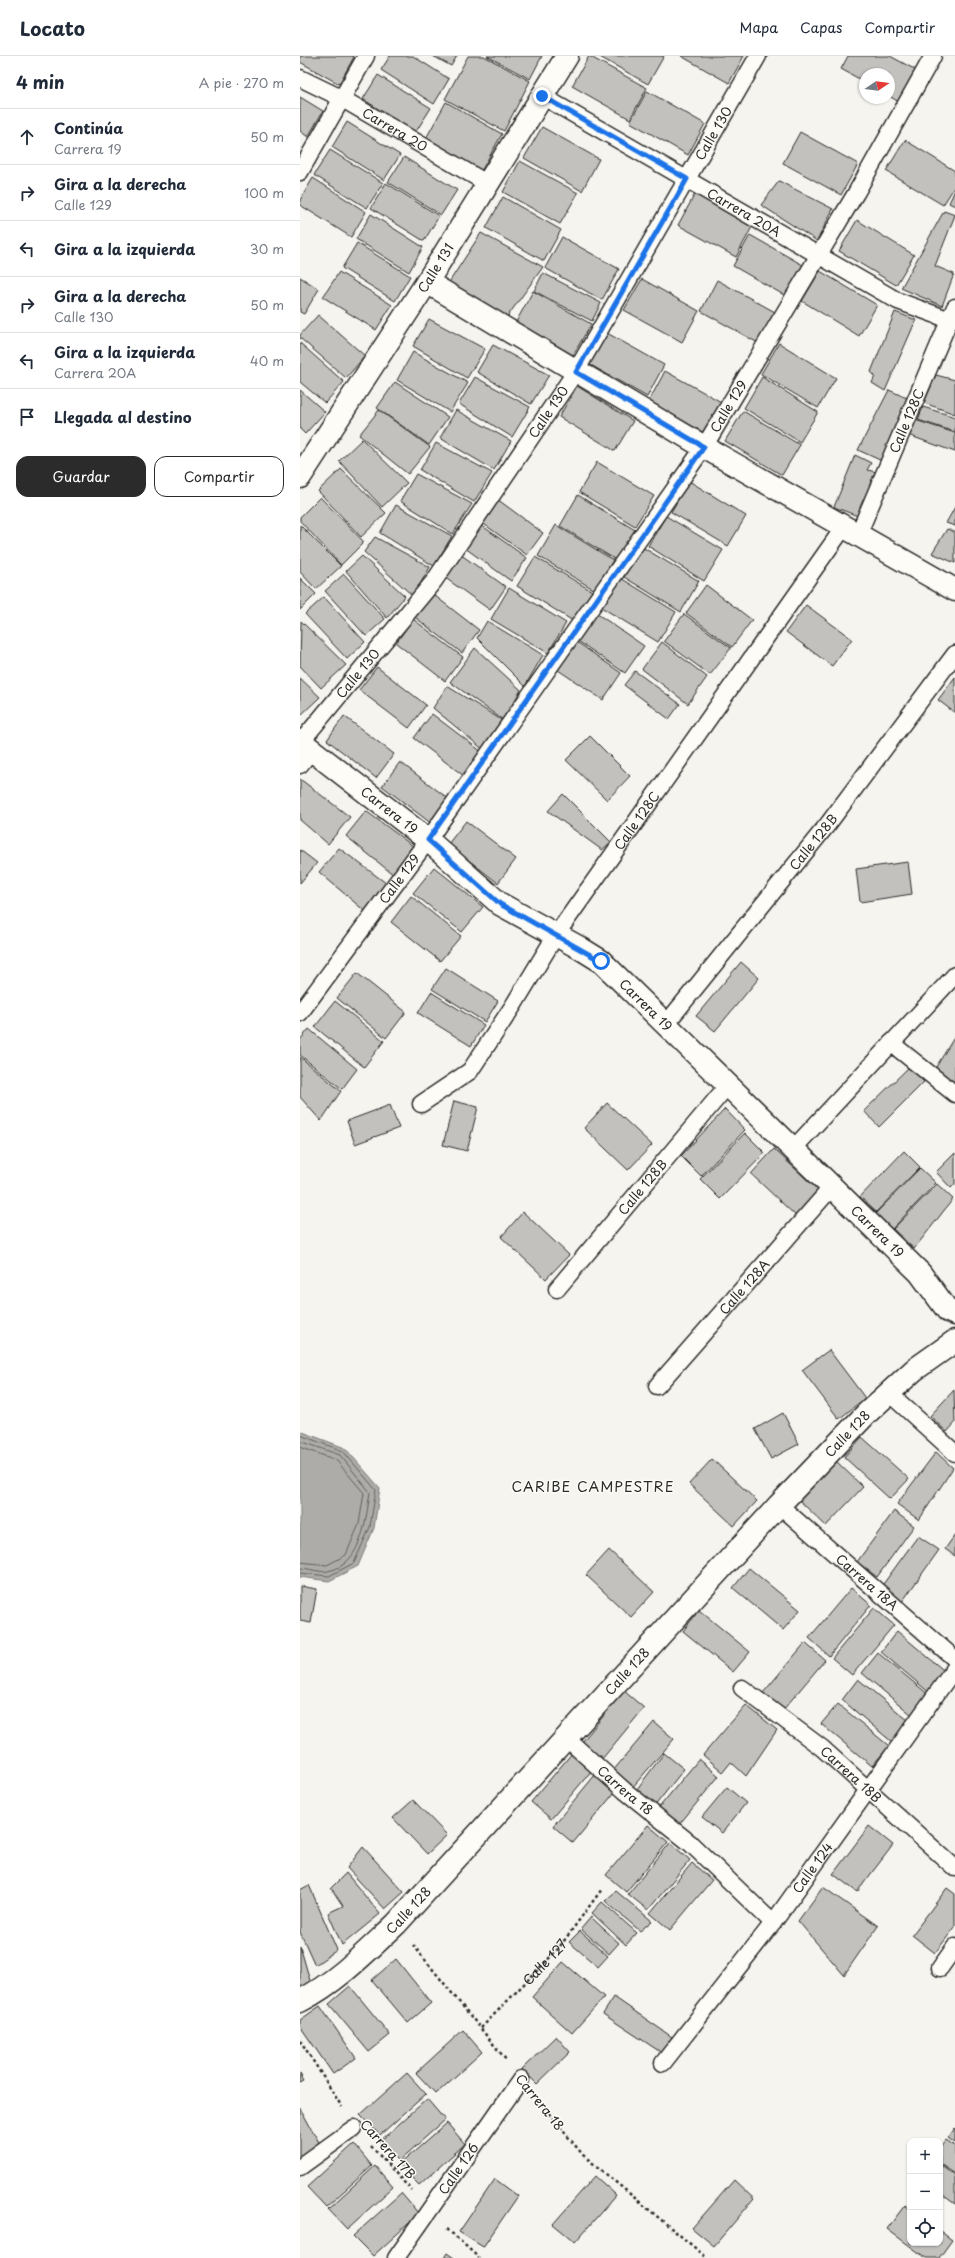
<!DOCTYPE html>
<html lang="es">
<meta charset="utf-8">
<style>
body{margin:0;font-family:"Playpen Sans",sans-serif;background:#f2f2f3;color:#1f2937}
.controls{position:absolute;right:12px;bottom:12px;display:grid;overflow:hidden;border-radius:8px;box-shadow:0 1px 3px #0004}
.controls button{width:36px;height:36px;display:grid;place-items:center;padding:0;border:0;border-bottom:1px solid #e0e1e3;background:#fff;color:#1f2937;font:20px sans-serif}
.compass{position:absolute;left:559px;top:12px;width:36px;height:36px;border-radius:50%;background:#fff;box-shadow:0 1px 3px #0004;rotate:77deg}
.stop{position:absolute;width:12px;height:12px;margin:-9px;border:3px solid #1a73e8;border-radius:50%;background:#fff}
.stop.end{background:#1a73e8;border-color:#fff;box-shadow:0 1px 4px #0008}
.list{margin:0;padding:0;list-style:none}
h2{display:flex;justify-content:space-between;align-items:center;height:52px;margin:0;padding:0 16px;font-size:17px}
h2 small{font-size:13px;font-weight:400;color:#747a83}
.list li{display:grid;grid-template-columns:26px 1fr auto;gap:12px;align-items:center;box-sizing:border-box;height:56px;padding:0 16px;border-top:1px solid #e0e1e3}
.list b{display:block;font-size:15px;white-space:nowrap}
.list p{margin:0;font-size:13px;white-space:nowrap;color:#747a83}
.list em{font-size:13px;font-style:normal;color:#747a83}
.actions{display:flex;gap:8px;padding:12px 16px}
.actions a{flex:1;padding:9px 0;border:1px solid #2b2b2b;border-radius:12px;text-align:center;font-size:14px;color:#2b2b2b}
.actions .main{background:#2b2b2b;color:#fff}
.icon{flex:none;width:22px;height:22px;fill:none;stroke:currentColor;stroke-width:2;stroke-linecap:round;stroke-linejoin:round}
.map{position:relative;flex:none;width:655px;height:2202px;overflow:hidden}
header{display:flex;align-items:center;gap:24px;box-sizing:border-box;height:56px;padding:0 20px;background:#fff;border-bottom:1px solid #e0e1e3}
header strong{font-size:19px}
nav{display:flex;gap:22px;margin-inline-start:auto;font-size:14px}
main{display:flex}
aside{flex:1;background:#fff}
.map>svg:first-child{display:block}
.water{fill:#adaca9;stroke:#797877}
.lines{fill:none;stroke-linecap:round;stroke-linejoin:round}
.shore{stroke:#5f5f5d;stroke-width:1}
.building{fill:#c2c1be;stroke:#2b2b2b}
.lane-casing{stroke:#2b2b2b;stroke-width:19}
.street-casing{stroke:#2b2b2b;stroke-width:25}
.path{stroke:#2b2b2b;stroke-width:2.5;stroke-dasharray:3 3;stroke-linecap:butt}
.lane{stroke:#fdfcf7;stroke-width:16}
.street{stroke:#fdfcf7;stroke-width:22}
.route{stroke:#1a73e8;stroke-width:5}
.labels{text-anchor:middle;stroke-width:3;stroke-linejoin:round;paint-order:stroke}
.street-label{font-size:13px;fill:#2b2b2b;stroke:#fdfcf7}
.neighbourhood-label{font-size:14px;letter-spacing:1px;fill:#2b2b2b;stroke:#fdfcf7}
</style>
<header>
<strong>Locato</strong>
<nav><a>Mapa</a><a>Capas</a><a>Compartir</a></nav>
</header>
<main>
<aside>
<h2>4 min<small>A pie · 270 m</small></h2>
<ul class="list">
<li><svg class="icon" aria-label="ahead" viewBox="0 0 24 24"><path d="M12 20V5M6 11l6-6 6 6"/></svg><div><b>Continúa</b><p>Carrera 19</p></div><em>50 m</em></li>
<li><svg class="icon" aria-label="right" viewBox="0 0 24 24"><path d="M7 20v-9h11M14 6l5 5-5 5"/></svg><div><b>Gira a la derecha</b><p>Calle 129</p></div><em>100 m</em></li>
<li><svg class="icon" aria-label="left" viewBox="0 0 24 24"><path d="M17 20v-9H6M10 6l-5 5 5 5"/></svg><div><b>Gira a la izquierda</b></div><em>30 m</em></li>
<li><svg class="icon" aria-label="right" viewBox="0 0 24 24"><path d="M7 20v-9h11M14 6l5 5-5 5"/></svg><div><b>Gira a la derecha</b><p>Calle 130</p></div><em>50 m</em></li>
<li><svg class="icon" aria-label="left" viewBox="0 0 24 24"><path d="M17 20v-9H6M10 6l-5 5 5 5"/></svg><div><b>Gira a la izquierda</b><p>Carrera 20A</p></div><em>40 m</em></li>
<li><svg class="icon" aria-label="arrive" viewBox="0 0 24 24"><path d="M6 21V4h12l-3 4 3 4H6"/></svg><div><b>Llegada al destino</b></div></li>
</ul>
<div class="actions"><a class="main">Guardar</a><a>Compartir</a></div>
</aside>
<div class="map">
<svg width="655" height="2202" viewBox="0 0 655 2202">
<rect width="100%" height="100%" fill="#f5f4ef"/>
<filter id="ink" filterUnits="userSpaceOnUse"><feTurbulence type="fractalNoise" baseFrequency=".025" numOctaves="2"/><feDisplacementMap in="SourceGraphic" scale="8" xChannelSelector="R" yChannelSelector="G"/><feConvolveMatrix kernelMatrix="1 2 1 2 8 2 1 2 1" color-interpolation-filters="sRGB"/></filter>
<g filter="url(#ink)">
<!-- water -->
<path class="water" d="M0 1375 45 1392 80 1432 74 1472 58 1510 29 1525 0 1521Z"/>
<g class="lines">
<!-- shore -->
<g class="shore">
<path d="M0 1379 43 1395 76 1434 70 1471 54 1507 29 1520 0 1517"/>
<path d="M0 1385 40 1399 70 1436C66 1463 62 1509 28 1515 20 1517 9 1512 0 1512"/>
<path d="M0 1391 36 1404 64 1437 59 1468 46 1499 27 1509 0 1506"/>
</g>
</g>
<!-- building -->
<g class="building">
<path d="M0 0H53L54 1 39 28 0 6Z"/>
<path d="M90 0H113L149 23 134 48 81 14Z"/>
<path d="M133 0H157L151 10Z"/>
<path d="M168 0H184L230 25 204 75 145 43Z"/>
<path d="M187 0H242L230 23Z"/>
<path d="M289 0 347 32 330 63 272 30Z"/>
<path d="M298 0H364L348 28Z"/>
<path d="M381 0H444L429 27Z"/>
<path d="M548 0H590L616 14 599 46 589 40V18H565V26L541 13Z"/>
<path d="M78 19 131 52 115 77 63 43Z"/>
<path d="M347 35 405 68 388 99 330 66Z"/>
<path d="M0 41 23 55 8 81 0 75Z"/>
<path d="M146 46 202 78 180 117 124 86Z"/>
<path d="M47 66 100 99 84 124 32 91Z"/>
<path d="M242 71 299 103 282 135 224 102Z"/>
<path d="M500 76 558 108 541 139 483 107Z"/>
<path d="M605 84 655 115V130L643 149 586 115Z"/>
<path d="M30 94 83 127 67 152 14 119Z"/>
<path d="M104 101 157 134 141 159 88 126Z"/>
<path d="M220 105 278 137 260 168 203 136Z"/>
<path d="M13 122 66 156 51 181 0 149V144Z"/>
<path d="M479 125 533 153 517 185 461 149Z"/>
<path d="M86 127 139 160 124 185 71 152Z"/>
<path d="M655 134V150L649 147Z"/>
<path d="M395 138 452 171 436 201 378 169Z"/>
<path d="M203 141 261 174 244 205 186 172Z"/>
<path d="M644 155 655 159 635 210 654 218 642 250 601 232Z"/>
<path d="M71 158 123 191 109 216 56 183Z"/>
<path d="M557 164 614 199 596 229 539 195Z"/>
<path d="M181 177 243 211 207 261 146 231Z"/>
<path d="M450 179 508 212 491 243 433 210Z"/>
<path d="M262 181 319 213 302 244 245 212Z"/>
<path d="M57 187 110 220 95 245 42 212Z"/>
<path d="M520 215 577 249 559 280 502 245Z"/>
<path d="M39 216 92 249 76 274 23 241Z"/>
<path d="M243 217 301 247 292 265 234 235Z"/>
<path d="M0 221 19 233 4 258 0 256Z"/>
<path d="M342 223 399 255 382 286 324 254Z"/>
<path d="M417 224 475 256 458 287 401 255Z"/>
<path d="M233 235 291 268 273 299 216 266Z"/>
<path d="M595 256 616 264 585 335 572 327 575 320 571 316Z"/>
<path d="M18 259 65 300 46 322 0 282V279Z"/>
<path d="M129 263 185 293 167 322 113 290Z"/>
<path d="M307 277 364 309 347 341 289 308Z"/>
<path d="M0 287 44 326 25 347 0 326Z"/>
<path d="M479 287 536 322 518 352 461 318Z"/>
<path d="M193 289 249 319 231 348 177 316Z"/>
<path d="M113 296 168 327 150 356 97 324Z"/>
<path d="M365 315 423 347 406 378 349 345Z"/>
<path d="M636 319 655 324V358L624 347Z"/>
<path d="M175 321 230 351 212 381 159 348Z"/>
<path d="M462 321 518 356 500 386 444 352Z"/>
<path d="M95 326 148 361 129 389 77 352Z"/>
<path d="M277 330 333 365 315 395 259 361Z"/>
<path d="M0 334 25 356 5 378 0 373Z"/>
<path d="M589 334 609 343 582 405 558 394Z"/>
<path d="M623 351 655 361V376L618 364Z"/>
<path d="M79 354 130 391 108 418 59 379Z"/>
<path d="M156 354 211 385 194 414 140 382Z"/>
<path d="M443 355 500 389 482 419 425 385Z"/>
<path d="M615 364 655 377V396L608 379Z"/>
<path d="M62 383 107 427 82 451 39 405Z"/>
<path d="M136 387 192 417 174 446 120 414Z"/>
<path d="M555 399 571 407 567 414 577 416 558 460 534 451Z"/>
<path d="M297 406 354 440 335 470 279 436Z"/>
<path d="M41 413 86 457 61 481 18 435Z"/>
<path d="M116 418 172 448 153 478 100 445Z"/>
<path d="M389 425 446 460 428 490 371 456Z"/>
<path d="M278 439 335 474 316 504 260 470Z"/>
<path d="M20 441 64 486 41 509 0 465V461Z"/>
<path d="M197 443 243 477 227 499 181 466Z"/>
<path d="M96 449 152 480 134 510 80 477Z"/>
<path d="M655 451V470L646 467Z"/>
<path d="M366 460 423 494 404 525 348 490Z"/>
<path d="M0 469 41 510 16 533 0 516Z"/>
<path d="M181 469 227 502 211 525 165 492Z"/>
<path d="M256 469 313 504 295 534 238 500Z"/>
<path d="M647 473 655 476V507L632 497Z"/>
<path d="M75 481 130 511 113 540 64 496Z"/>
<path d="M342 491 399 525 381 556 324 521Z"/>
<path d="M160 498 206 531 190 554 144 521Z"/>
<path d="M62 500 105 540 87 562 46 515Z"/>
<path d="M235 501 292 535 273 565 217 530Z"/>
<path d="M44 518 85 563 66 580 25 535Z"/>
<path d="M319 521 376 556 358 586 301 551Z"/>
<path d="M0 522 16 538 0 554Z"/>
<path d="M406 529 452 564 432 591 386 557Z"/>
<path d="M209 532 266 567 248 597 191 563Z"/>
<path d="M130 536 179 574 162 597 112 559Z"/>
<path d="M24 541 65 586 47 603 5 558Z"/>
<path d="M506 549 552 583 532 610 486 576Z"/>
<path d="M296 557 344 590 325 617 278 585Z"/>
<path d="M384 558 431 592 410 619 364 585Z"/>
<path d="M113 563 163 601 145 625 96 587Z"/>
<path d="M1 565 46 609 21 632 0 610Z"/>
<path d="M187 565 243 599 225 630 177 582Z"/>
<path d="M274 584 321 617 303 644 255 612Z"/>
<path d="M362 586 407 621 388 648 342 613Z"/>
<path d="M175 592 221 634 203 664 150 626Z"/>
<path d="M77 611 126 649 109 672 59 634Z"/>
<path d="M335 615 380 648 369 663 324 629Z"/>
<path d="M655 621V657L638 644Z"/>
<path d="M0 622 20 641 0 660Z"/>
<path d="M147 630 203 665 185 695 133 652Z"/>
<path d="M132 658 182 696 164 720 114 682Z"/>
<path d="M44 660 94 698 76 722 27 684Z"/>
<path d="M290 680 330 720 307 744 266 704Z"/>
<path d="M100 706 150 744 132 768 82 730Z"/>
<path d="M0 723 50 761 28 788 0 764Z"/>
<path d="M263 738 311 786 302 794 248 755Z"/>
<path d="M66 755 117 793 95 820 46 780Z"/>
<path d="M166 765 216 803 198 827 148 788Z"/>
<path d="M39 792 90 830 67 857 19 816Z"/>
<path d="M0 794 17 807 0 827Z"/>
<path d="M608 806 612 838 560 846 556 813Z"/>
<path d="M134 811 183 851 162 876 113 837Z"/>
<path d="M111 840 161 880 140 905 91 866Z"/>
<path d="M441 906 459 922 415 975 396 960Z"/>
<path d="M146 912 198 945 185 966 132 933Z"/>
<path d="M57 917 106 956 86 982 37 942Z"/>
<path d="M131 936 184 969 171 990 118 957Z"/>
<path d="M35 945 84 985 64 1011 15 971Z"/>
<path d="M9 973 57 1013 42 1033 0 999V984Z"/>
<path d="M655 980V1029L633 1016Z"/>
<path d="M0 1001 41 1035 21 1065 0 1041Z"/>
<path d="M609 1011 624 1026 579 1071 564 1055Z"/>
<path d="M154 1045 178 1051 167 1095 143 1089Z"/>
<path d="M307 1047 352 1089 328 1114 284 1072Z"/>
<path d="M90 1049 99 1072 55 1088 47 1065Z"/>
<path d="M425 1053 445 1074 401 1120 381 1100Z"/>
<path d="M445 1077 465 1097 420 1143 400 1123Z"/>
<path d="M474 1093 519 1135 496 1160 451 1118Z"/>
<path d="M604 1095 620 1111 576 1156 560 1141Z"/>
<path d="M655 1097V1128L651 1132 636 1116Z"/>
<path d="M620 1112 636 1127 592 1173 576 1157Z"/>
<path d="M637 1128 653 1143 614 1193 593 1173Z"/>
<path d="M223 1156 269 1199 246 1223 201 1181Z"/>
<path d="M529 1294 565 1342 539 1363 502 1314Z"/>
<path d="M654 1334 655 1367 647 1376 630 1360Z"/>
<path d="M483 1357 499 1388 471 1403 455 1373Z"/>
<path d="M562 1381 609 1423 590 1443 544 1401Z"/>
<path d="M636 1396 653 1412 619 1464 597 1448Z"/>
<path d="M412 1403 457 1445 434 1470 389 1428Z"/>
<path d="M535 1404 563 1431 526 1470 498 1443Z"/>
<path d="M594 1455 614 1470 577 1521 557 1506Z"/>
<path d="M655 1479V1500L645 1493Z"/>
<path d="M618 1480 639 1494 602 1546 581 1531Z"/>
<path d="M309 1494 354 1536 331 1561 286 1519Z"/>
<path d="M449 1512 500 1554 483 1574 433 1532Z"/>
<path d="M0 1530 17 1533 11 1567 0 1565Z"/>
<path d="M551 1532 571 1549 529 1600 509 1582Z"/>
<path d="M574 1552 594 1569 552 1619 532 1602Z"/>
<path d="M399 1554 450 1596 433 1616 383 1575Z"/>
<path d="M597 1575 648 1618 631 1638 581 1596Z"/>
<path d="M505 1587 525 1604 483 1654 463 1637Z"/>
<path d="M578 1597 629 1639 612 1659 562 1617Z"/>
<path d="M558 1623 609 1665 592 1686 542 1644Z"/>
<path d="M324 1635 344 1652 302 1703 282 1686Z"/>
<path d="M538 1648 589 1690 572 1710 521 1668Z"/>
<path d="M446 1649 477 1674 446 1720 431 1706 423 1716 403 1699Z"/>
<path d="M354 1666 374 1683 331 1733 312 1716Z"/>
<path d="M273 1696 293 1713 251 1763 231 1746Z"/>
<path d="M364 1697 384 1713 354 1751 334 1737Z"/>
<path d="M399 1703 419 1720 377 1771 357 1754Z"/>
<path d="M295 1719 315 1736 273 1787 253 1770Z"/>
<path d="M427 1731 446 1747 422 1777 402 1761Z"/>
<path d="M113 1744 147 1779 127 1798 93 1762Z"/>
<path d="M348 1769 368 1786 326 1836 306 1819Z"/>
<path d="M569 1770 593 1789 557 1836 533 1818Z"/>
<path d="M370 1787 390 1804 348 1854 328 1838Z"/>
<path d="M63 1791 104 1836 85 1853 47 1812Z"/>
<path d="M392 1807 412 1824 370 1874 350 1857Z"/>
<path d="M46 1817 80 1858 42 1889 28 1857 43 1850 31 1832Z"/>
<path d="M9 1829 37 1894 15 1909 0 1876V1834Z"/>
<path d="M523 1831 578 1870 544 1919 498 1865Z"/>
<path d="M647 1832 655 1838V1871L635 1897 612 1879Z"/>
<path d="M316 1835 352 1865 340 1875 305 1845Z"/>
<path d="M302 1846 337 1877 326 1889 292 1857Z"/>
<path d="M291 1861 319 1887 309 1898 281 1873Z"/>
<path d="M280 1875 308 1900 298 1911 269 1886Z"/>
<path d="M0 1890 11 1928 0 1932Z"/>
<path d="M96 1903 131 1947 108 1967 72 1924Z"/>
<path d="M263 1906 304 1941 272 1977 232 1941Z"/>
<path d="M50 1930 90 1979 69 1996 29 1948Z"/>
<path d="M314 1941 372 1981 362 1997 303 1958Z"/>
<path d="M20 1950 56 2002 33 2018 0 1970V1964Z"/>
<path d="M163 1974 182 1996 136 2038 116 2017Z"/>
<path d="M256 1980 270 1996 237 2028 222 2013Z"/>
<path d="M107 2017 126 2038 80 2079 60 2059Z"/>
<path d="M0 2018 4 2025 0 2027Z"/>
<path d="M127 2043 145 2064 99 2105 80 2085Z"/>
<path d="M0 2052 21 2090 0 2101Z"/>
<path d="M147 2067 165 2088 119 2129 99 2109Z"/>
<path d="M655 2072V2087L648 2082Z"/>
<path d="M646 2084 655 2090V2118L640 2108V2093Z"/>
<path d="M54 2088 72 2110 26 2151 7 2131Z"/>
<path d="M640 2109 655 2120V2148L640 2137Z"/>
<path d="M75 2110 93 2131 47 2173 28 2153Z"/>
<path d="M295 2120 316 2139 275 2186 253 2168Z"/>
<path d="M195 2123 218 2140 183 2191 159 2176Z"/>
<path d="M434 2124 454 2143 414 2190 392 2172Z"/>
<path d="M101 2137 119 2158 73 2200 53 2180Z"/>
<path d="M605 2149 610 2153V2187H640V2175L652 2184 639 2202H626L587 2173Z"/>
<path d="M147 2197 154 2202H144Z"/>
</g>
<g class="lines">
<defs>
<g id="lane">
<path id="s2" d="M0 22 41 42 188 128"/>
<path id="s3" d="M242 40 598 245 650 264"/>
<path d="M0 116 66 0"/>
<path id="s4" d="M558 479 655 251"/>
<path id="s5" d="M1 686 134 525 276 315 458 0"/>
<path d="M0 709 11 695"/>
<path id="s6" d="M0 957 128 784 404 391 556 137 633 0"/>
<path id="s7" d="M366 968 528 768 655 598"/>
<path d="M591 987 655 1038"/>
<path id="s8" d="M121 1048 170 1015 213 950 256 879 544 471"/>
<path d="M493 1093 655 919"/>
<path id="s9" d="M257 1233 428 1029"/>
<path id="s10" d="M357 1330 532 1131"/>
<path d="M589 1337 655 1397"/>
<path id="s11" d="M479 1449 655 1603"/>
<path id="s12" d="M442 1632 522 1692 655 1812"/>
<path id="s13" d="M266 1682 325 1735 390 1787 473 1867"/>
<path d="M640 1912 655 1891"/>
<path id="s14" d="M363 2007 473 1867 655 1612"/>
<path d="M0 2111 54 2072"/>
<path id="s15" d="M96 2202 221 2023"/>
</g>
<g id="street">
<path d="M127 226 404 391 655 534"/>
<path id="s16" d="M0 421 127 226 267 0"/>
<path id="s17" d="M0 685 128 784 200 848 280 892 301 905 620 1217 648 1255 655 1258"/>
<path id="s18" d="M0 1945C37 1926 66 1896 96 1868L479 1449 567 1357 614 1314 655 1285"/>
</g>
</defs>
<!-- lane casing -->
<use href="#lane" class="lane-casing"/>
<!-- street casing -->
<use href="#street" class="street-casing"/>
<!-- path -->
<g class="path">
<path d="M113 1889 207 2005"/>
<path id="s1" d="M181 1972 258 1893 302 1833"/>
<path d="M0 1984 42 2051"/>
<path d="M237 2043 283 2099 406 2201"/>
<path d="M71 2090 112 2135"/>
<path d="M147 2173 179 2202"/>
</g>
<!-- lane -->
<use href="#lane" class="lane"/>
<!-- street -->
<use href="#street" class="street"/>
</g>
</g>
<g class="lines" filter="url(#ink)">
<!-- route -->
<path class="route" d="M242 40 387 123 276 316 404 391 128 784 200 848 301 905"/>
</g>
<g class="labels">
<!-- street labels -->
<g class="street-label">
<text dy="5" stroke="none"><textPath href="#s2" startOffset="108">Carrera 20</textPath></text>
<text dy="5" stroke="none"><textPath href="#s5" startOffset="737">Calle 130</textPath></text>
<text dy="5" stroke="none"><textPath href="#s3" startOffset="233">Carrera 20A</textPath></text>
<text dy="5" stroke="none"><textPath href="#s16" startOffset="249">Calle 131</textPath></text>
<text dy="5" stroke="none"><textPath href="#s6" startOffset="743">Calle 129</textPath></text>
<text dy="5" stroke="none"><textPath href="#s5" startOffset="413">Calle 130</textPath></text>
<text dy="5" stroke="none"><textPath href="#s4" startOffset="124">Calle 128C</textPath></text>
<text dy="5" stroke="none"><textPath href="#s5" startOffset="89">Calle 130</textPath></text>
<text dy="5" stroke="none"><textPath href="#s17" startOffset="113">Carrera 19</textPath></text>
<text dy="5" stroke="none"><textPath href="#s8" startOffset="360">Calle 128C</textPath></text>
<text dy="5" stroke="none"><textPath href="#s7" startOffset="234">Calle 128B</textPath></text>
<text dy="5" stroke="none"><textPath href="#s6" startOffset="167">Calle 129</textPath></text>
<text dy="5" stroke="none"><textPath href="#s17" startOffset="437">Carrera 19</textPath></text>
<text dy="5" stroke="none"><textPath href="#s9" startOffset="133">Calle 128B</textPath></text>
<text dy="5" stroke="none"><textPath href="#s17" startOffset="761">Carrera 19</textPath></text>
<text dy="5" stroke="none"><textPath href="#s10" startOffset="132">Calle 128A</textPath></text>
<text dy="5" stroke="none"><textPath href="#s18" startOffset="790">Calle 128</textPath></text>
<text dy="5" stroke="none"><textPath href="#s11" startOffset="117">Carrera 18A</textPath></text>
<text dy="5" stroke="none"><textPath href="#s18" startOffset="466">Calle 128</textPath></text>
<text dy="5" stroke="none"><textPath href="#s12" startOffset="139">Carrera 18B</textPath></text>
<text dy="5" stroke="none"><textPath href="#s13" startOffset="79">Carrera 18</textPath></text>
<text dy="5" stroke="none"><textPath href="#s14" startOffset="246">Calle 124</textPath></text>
<text dy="5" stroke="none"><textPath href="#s18" startOffset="142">Calle 128</textPath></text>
<text dy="5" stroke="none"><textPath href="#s1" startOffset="92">Calle 127</textPath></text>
<text transform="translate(240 2046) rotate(51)" y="5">Carrera 18</text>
<text transform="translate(88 2093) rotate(48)" y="5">Carrera 17B</text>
<text dy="5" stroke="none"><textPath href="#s15" startOffset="109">Calle 126</textPath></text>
</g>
<!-- neighbourhood labels -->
<g class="neighbourhood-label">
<text x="293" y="1436">CARIBE CAMPESTRE</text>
</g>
</g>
</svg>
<div class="controls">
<button>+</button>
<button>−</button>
<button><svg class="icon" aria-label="locate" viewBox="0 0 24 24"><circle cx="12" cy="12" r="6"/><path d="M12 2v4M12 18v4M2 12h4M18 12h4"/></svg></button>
</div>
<svg class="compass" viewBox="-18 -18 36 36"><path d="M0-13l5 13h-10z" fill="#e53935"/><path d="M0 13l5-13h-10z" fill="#747a83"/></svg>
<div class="stop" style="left:301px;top:905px"></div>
<div class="stop end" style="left:242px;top:40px"></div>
</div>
</main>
